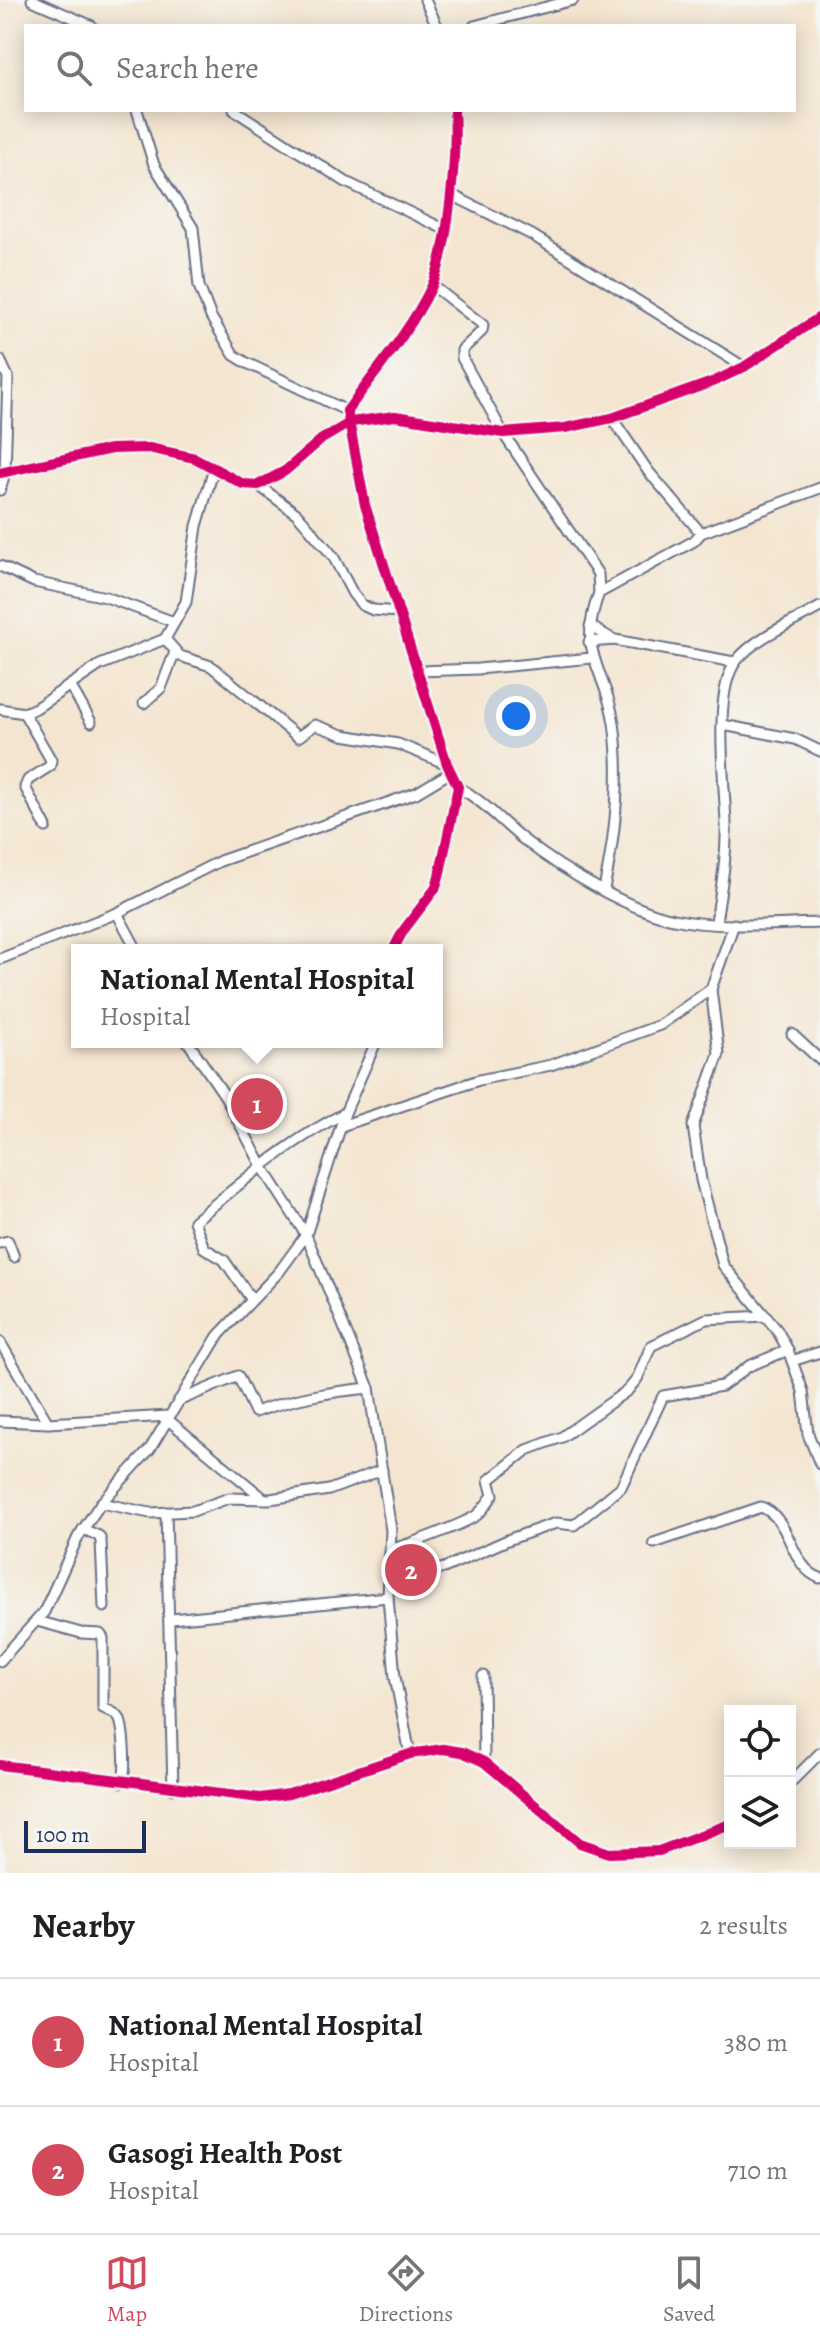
<!DOCTYPE html>
<style>
body{margin:0;font-family:Alegreya,serif;background:#f6f6f6;color:#202124}
.controls{position:absolute;right:24px;bottom:24px;display:grid;overflow:hidden;border-radius:0px;box-shadow:0 4px 20px #0003}
.controls button{width:72px;height:72px;display:grid;place-items:center;padding:0;border:0;border-bottom:2px solid #e0e0e0;background:#fff;color:#202124;font:40px sans-serif}
.scale{position:absolute;left:24px;bottom:20px;width:122px;box-sizing:border-box;padding-left:8px;border:4px solid #1b2f5e;border-top:0;font-size:22px;line-height:28px;white-space:nowrap;color:#1b2f5e;-webkit-text-stroke:6px #f6f6f2;paint-order:stroke}
.you{position:absolute;left:516px;top:716px;width:28px;height:28px;margin:-20px;border:6px solid #fff;border-radius:50%;background:#1a73e8;box-shadow:0 0 0 12px #1a73e833}
.badge{display:grid;place-items:center;width:52px;height:52px;border-radius:50%;background:#d1495b;color:#fff;font-size:26px;font-weight:700}
.pin{position:absolute;translate:-50% -50%;border:4px solid #fff;box-shadow:0 2px 8px #0006}
.popup{position:absolute;left:71px;top:944px;width:372px;height:104px;box-sizing:border-box;display:grid;place-content:center;border-radius:0px;background:#fff;filter:drop-shadow(0 2px 6px #0005);font-size:26px;white-space:nowrap;color:#757577}
.popup b{font-size:30px;color:#202124}
.popup::after{content:'';position:absolute;left:50%;top:100%;margin-left:-16px;border:16px solid transparent;border-top-color:#fff}
.list{margin:0;padding:0;list-style:none}
h2{display:flex;justify-content:space-between;align-items:center;height:104px;margin:0;padding:0 32px;font-size:34px}
h2 small{font-size:26px;font-weight:400;color:#757577}
.list li{display:grid;grid-template-columns:52px 1fr auto;gap:24px;align-items:center;box-sizing:border-box;height:128px;padding:0 32px;border-top:2px solid #e0e0e0}
.list b{display:block;font-size:30px;white-space:nowrap}
.list p{margin:0;font-size:26px;white-space:nowrap;color:#757577}
.list em{font-size:26px;font-style:normal;color:#757577}
.icon{flex:none;width:44px;height:44px;fill:none;stroke:currentColor;stroke-width:2;stroke-linecap:round;stroke-linejoin:round}
.map{position:relative;flex:none;width:820px;height:1873px;overflow:hidden}
.search{position:absolute;background:#fff;box-shadow:0 4px 20px #0003;left:24px;right:24px;top:24px;height:88px;display:flex;align-items:center;gap:20px;box-sizing:border-box;padding:0 28px;border-radius:0px;color:#757577;font-size:30px}
.sheet{height:360px;background:#fff}
nav{display:flex;justify-content:space-around;align-items:center;box-sizing:border-box;height:112px;border-top:2px solid #e0e0e0;background:#fff;font-size:22px;color:#757577}
nav a{display:grid;justify-items:center;gap:4px}
nav .on{color:#d1495b}
.map>svg:first-child{display:block}
.lines{fill:none;stroke-linecap:round;stroke-linejoin:round}
.minor-casing{stroke:#676f86;stroke-width:13}
.minor{stroke:#fff;stroke-width:9}
.cycleway-casing{stroke:#f6f6f2;stroke-width:15}
.cycleway{stroke:#d6006c;stroke-width:10}
</style>
<div class="map">
<svg width="820" height="1873" viewBox="0 0 820 1873">
<rect width="100%" height="100%" fill="#f6f6f2"/>
<filter id="ink" filterUnits="userSpaceOnUse"><feTurbulence type="fractalNoise" baseFrequency=".0125" numOctaves="2"/><feDisplacementMap in="SourceGraphic" scale="16" xChannelSelector="R" yChannelSelector="G"/><feConvolveMatrix kernelMatrix="1 2 1 2 8 2 1 2 1" color-interpolation-filters="sRGB"/></filter>
<filter id="wash" filterUnits="userSpaceOnUse"><feTurbulence type="fractalNoise" baseFrequency=".006" numOctaves="4" result="noise"/><feDisplacementMap in="SourceGraphic" scale="32" xChannelSelector="R" yChannelSelector="G"/><feGaussianBlur stdDeviation="1.8" result="paint"/><feColorMatrix in="noise" values="0 0 0 0 0 0 0 0 0 0 0 0 0 0 0 0 0 1.4 0 .05"/><feComposite in="paint" operator="in"/></filter>
<g filter="url(#wash)">
<rect width="100%" height="100%" fill="#f4e5d0"/>
</g>
<g filter="url(#ink)">
<g class="lines">
<defs>
<g id="minor">
<path d="M32 0 92 26"/>
<path d="M425 0 437 26"/>
<path d="M474 26 573 0"/>
<path d="M137 110 154 165 193 228 199 286 211 317 234 355 247 363 347 411"/>
<path d="M234 110 346 182 444 229"/>
<path d="M450 194 532 235 744 367"/>
<path d="M432 285 483 325 482 331 462 350V358L503 433 598 574 599 593"/>
<path d="M0 360 8 377 5 473 0 490"/>
<path d="M612 418 648 471 701 533"/>
<path d="M0 473 111 449 149 448 195 458 243 484 258 485 285 471 322 439 351 422 395 416 503 433 565 428 612 418 715 381 744 367 820 317"/>
<path d="M258 485 297 514 333 556 353 594 362 605 373 610 398 612"/>
<path d="M0 566 34 582 106 597 174 622"/>
<path d="M590 626 614 640"/>
<path d="M165 639 180 656 211 666 298 737 315 725 343 735 398 744 447 764"/>
<path d="M589 642 615 640 734 662"/>
<path d="M418 671 478 669 592 658"/>
<path d="M70 685 91 722"/>
<path d="M144 703 161 688 175 652"/>
<path d="M0 709 24 713 36 708 100 665 165 639 186 602 197 526 214 468"/>
<path d="M24 713 51 760 50 766 28 780 25 787 46 827"/>
<path d="M723 725 795 739 820 751"/>
<path d="M458 787C484 801 501 822 524 840 561 869 628 910 674 919 718 929 774 924 820 923"/>
<path d="M604 889C615 836 622 778 614 723 606 669 576 654 599 593L694 541 701 533 820 488"/>
<path d="M117 913 137 950"/>
<path d="M716 922C721 889 727 857 726 824 725 785 712 690 737 660 758 635 793 623 820 607"/>
<path d="M393 950 403 931 435 889 439 877 458 787 447 764 365 505 347 411C375 372 410 331 431 288 449 249 457 153 454 110"/>
<path d="M0 959 117 913 220 861 416 793 451 772"/>
<path d="M711 989 719 1054 693 1126 701 1180 723 1265 777 1330 788 1350 803 1391 808 1434 820 1464"/>
<path d="M792 1034 820 1060"/>
<path d="M188 1042 225 1096 262 1166 306 1235 369 1388 391 1530 388 1597 395 1677 410 1754"/>
<path d="M341 1126 479 1080 551 1065 660 1025 711 989 734 924"/>
<path d="M0 1243 8 1241 14 1257"/>
<path d="M252 1300 224 1260 204 1248 194 1221C243 1182 288 1141 345 1113"/>
<path d="M0 1342 48 1423"/>
<path d="M792 1361 820 1352"/>
<path d="M178 1401 238 1376 255 1412C295 1398 327 1392 369 1388"/>
<path d="M167 1419 262 1497"/>
<path d="M0 1421 48 1423 169 1416"/>
<path d="M101 1503 150 1513 193 1511 229 1498 270 1499 329 1490 382 1470"/>
<path d="M166 1512 173 1789"/>
<path d="M83 1529 99 1536 101 1541 104 1607"/>
<path d="M654 1543 761 1507C792 1518 789 1567 820 1578"/>
<path d="M391 1549C404 1547 466 1523 477 1515 483 1510 488 1502 493 1495L489 1480 527 1450 562 1437 628 1390 637 1379 651 1346 706 1319 766 1316"/>
<path d="M390 1581 444 1568 510 1539 556 1523 574 1525 621 1487 663 1396 722 1386 749 1366 788 1350"/>
<path d="M171 1619 388 1597"/>
<path d="M37 1621 81 1633 100 1634 103 1638V1708C108 1711 116 1712 119 1718 124 1727 127 1773 122 1782"/>
<path d="M0 1661 44 1612 78 1537 101 1503 150 1449 218 1336 279 1272 306 1235 345 1113 376 1042"/>
<path d="M483 1676 484 1762"/>
<path d="M0 1765 260 1798 289 1794 410 1754 443 1749 462 1752 484 1762 580 1843 609 1853 659 1851 730 1824"/>
<path d="M790 1783 820 1753"/>
</g>
</defs>
<!-- minor casing -->
<use href="#minor" class="minor-casing"/>
<!-- minor -->
<use href="#minor" class="minor"/>
<defs>
<g id="cycleway">
<path d="M0 473 111 449 149 448 195 458 243 484 258 485 285 471 322 439 351 422 395 416 503 433 565 428 612 418 715 381 744 367 820 317"/>
<path d="M393 950 403 931 435 889 439 877 458 787 447 764 365 505 347 411C375 372 410 331 431 288 449 249 457 153 454 110"/>
<path d="M0 1765 260 1798 289 1794 410 1754 443 1749 462 1752 484 1762 580 1843 609 1853 659 1851 730 1824"/>
</g>
</defs>
<!-- cycleway casing -->
<use href="#cycleway" class="cycleway-casing"/>
<!-- cycleway -->
<use href="#cycleway" class="cycleway"/>
</g>
</g>
</svg>
<div class="controls">
<button><svg class="icon" aria-label="locate" viewBox="0 0 24 24"><circle cx="12" cy="12" r="6"/><path d="M12 2v4M12 18v4M2 12h4M18 12h4"/></svg></button>
<button><svg class="icon" aria-label="layers" viewBox="0 0 24 24"><path d="M12 4l9 5-9 5-9-5zM3 14l9 5 9-5"/></svg></button>
</div>
<div class="scale">100 m</div>
<div class="you"></div>
<div class="pin badge" style="left:257px;top:1104px">1</div>
<div class="popup"><b>National Mental Hospital</b>Hospital</div>
<div class="pin badge" style="left:411px;top:1570px">2</div>
<div class="search"><svg class="icon" aria-label="search" viewBox="0 0 24 24"><circle cx="10" cy="10" r="6"/><path d="M15 15l6 6"/></svg>Search here</div>
</div>
<section class="sheet">
<h2>Nearby<small>2 results</small></h2>
<ul class="list">
<li><span class="badge">1</span><div><b>National Mental Hospital</b><p>Hospital</p></div><em>380 m</em></li>
<li><span class="badge">2</span><div><b>Gasogi Health Post</b><p>Hospital</p></div><em>710 m</em></li>
</ul>
</section>
<nav>
<a class="on"><svg class="icon" aria-label="map" viewBox="0 0 24 24"><path d="M3 6l6-2 6 2 6-2v14l-6 2-6-2-6 2zM9 4v14M15 6v14"/></svg>Map</a>
<a><svg class="icon" aria-label="directions" viewBox="0 0 24 24"><path d="M12 3l9 9-9 9-9-9zM9 14v-3h6M13 9l2 2-2 2"/></svg>Directions</a>
<a><svg class="icon" aria-label="saved" viewBox="0 0 24 24"><path d="M7 4h10v16l-5-4-5 4z"/></svg>Saved</a>
</nav>
